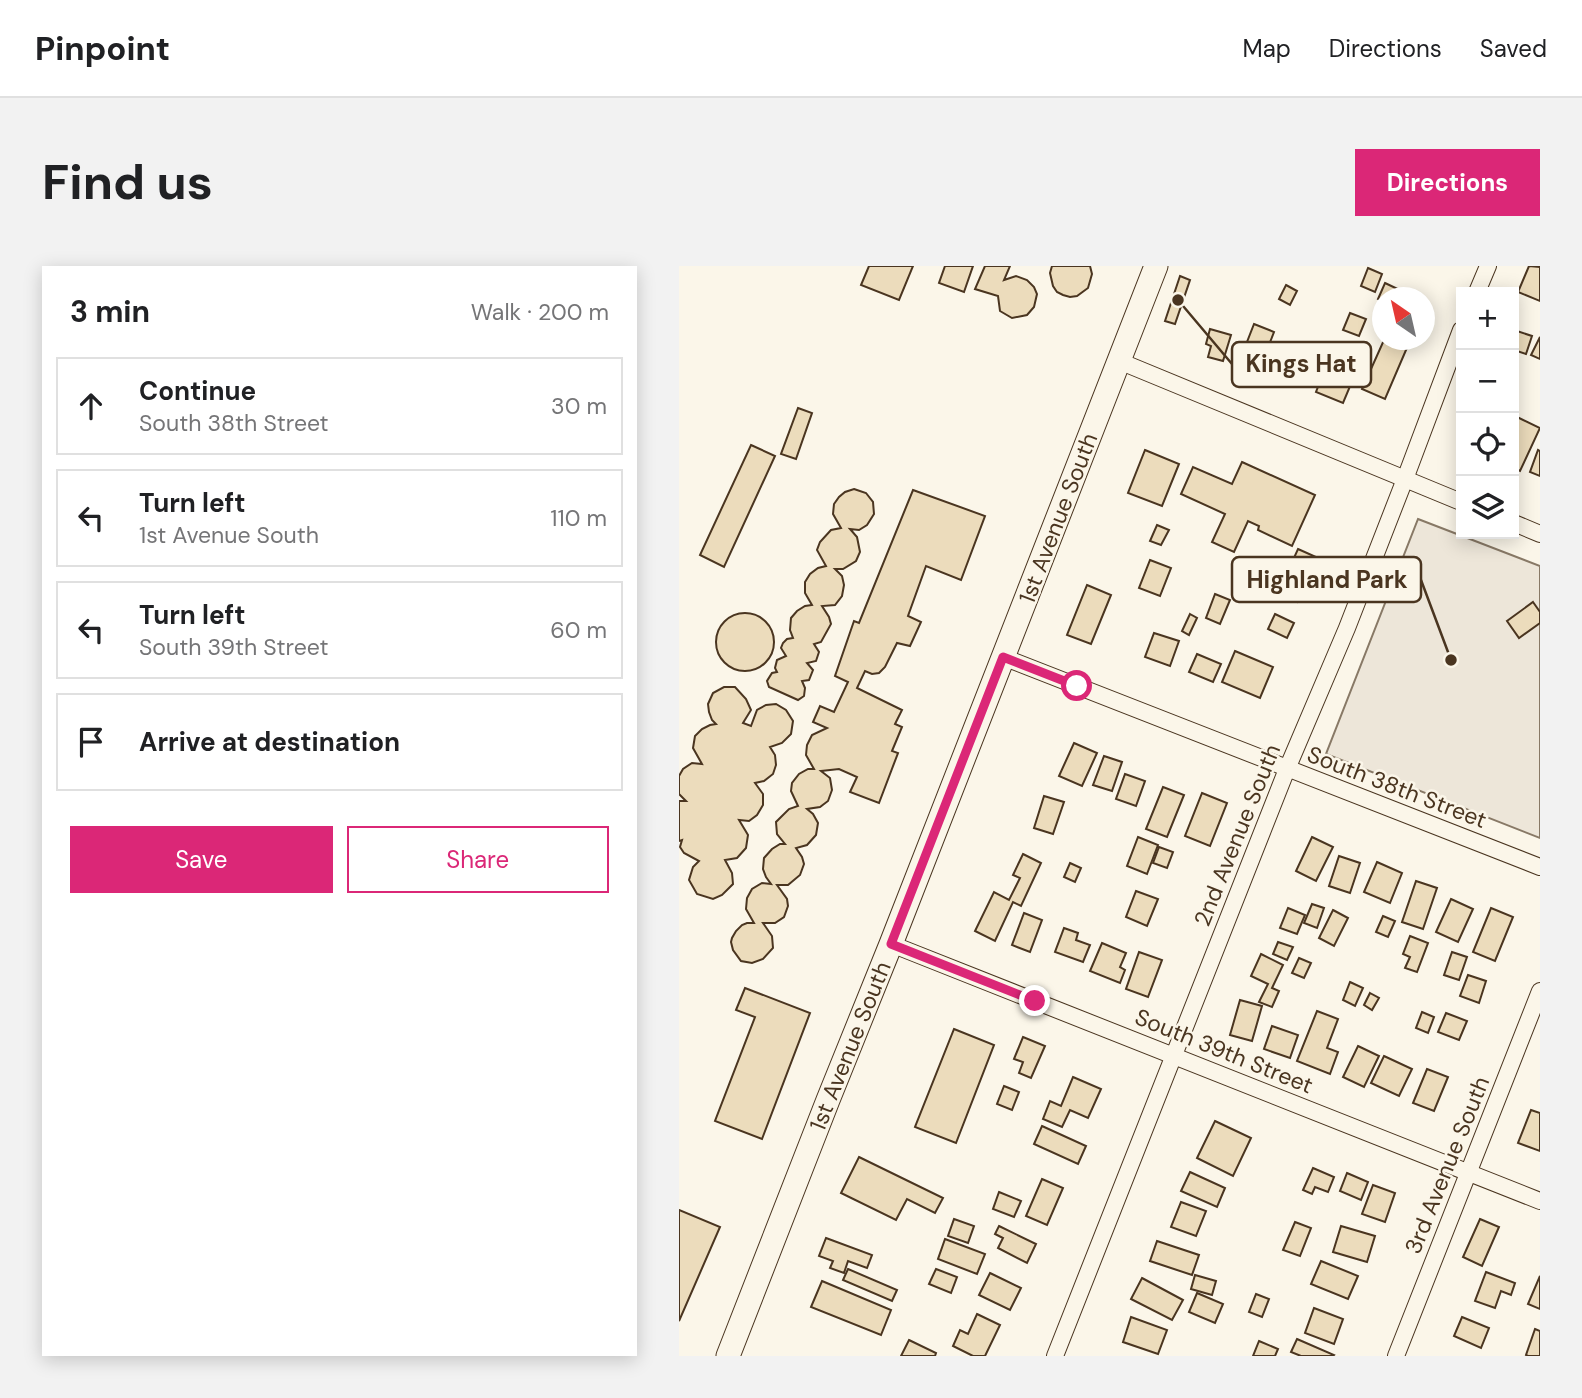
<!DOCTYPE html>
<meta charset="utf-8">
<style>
body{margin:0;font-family:"DM Sans",sans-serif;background:#f2f2f2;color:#202124}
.controls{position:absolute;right:21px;top:21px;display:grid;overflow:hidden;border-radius:0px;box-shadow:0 4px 18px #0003}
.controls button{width:63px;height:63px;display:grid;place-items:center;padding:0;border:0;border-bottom:2px solid #e0e0e0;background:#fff;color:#202124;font:35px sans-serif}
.compass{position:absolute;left:693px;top:21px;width:63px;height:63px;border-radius:50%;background:#fff;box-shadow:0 4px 18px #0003;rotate:326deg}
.stop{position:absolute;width:21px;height:21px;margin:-16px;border:5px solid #db2777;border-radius:50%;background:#fff}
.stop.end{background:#db2777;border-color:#fff;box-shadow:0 2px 7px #0008}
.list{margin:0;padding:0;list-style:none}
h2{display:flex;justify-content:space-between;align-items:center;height:91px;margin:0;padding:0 28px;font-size:30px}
h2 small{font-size:23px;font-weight:400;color:#757577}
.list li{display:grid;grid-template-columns:46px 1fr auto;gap:21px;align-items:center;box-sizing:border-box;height:98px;margin:0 14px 14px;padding:0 14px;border:2px solid #e0e0e0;border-radius:0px}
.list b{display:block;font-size:26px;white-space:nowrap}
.list p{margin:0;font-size:23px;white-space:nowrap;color:#757577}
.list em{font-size:23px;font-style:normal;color:#757577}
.actions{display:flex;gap:14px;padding:21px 28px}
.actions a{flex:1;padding:16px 0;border:2px solid #db2777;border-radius:0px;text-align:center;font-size:24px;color:#db2777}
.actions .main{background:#db2777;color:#fff}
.icon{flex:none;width:38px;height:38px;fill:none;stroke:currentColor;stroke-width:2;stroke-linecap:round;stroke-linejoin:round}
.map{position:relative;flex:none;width:861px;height:1090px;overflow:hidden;border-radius:0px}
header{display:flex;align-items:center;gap:42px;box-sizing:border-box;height:98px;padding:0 35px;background:#fff;border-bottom:2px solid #e0e0e0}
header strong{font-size:33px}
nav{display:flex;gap:38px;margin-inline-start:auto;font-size:24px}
.intro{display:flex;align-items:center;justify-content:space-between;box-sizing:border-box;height:168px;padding:0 42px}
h1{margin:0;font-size:49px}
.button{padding:18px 32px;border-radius:0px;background:#db2777;color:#fff;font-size:24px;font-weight:700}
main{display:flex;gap:42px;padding:0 42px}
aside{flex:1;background:#fff;border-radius:0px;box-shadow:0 4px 18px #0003}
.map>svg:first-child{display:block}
.green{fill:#ede6d9;stroke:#887966;stroke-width:2}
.building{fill:#ecdcbc;stroke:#4a3520;stroke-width:2}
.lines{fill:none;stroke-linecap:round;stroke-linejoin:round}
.street-casing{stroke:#4a3520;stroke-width:18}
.secondary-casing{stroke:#4a3520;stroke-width:25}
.street{stroke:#fbf6e9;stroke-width:16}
.secondary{stroke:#fbf6e9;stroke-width:23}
.route{stroke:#db2777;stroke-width:9}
.labels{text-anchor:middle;stroke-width:5;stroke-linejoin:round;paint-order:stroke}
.street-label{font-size:23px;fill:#4a3520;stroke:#fbf6e9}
.leader{fill:none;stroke:#4a3520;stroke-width:2.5}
.callout-dot{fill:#4a3520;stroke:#fbf6e9;stroke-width:2.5}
.callout{fill:#fbf6e9;stroke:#4a3520;stroke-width:2.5}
.callout-label{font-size:24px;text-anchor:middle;font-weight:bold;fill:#4a3520}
</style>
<header>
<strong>Pinpoint</strong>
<nav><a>Map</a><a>Directions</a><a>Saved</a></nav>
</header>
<div class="intro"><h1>Find us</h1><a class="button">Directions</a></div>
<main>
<aside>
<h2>3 min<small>Walk · 200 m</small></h2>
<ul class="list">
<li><svg class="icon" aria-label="ahead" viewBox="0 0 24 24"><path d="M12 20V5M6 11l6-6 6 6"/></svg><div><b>Continue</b><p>South 38th Street</p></div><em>30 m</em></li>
<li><svg class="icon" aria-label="left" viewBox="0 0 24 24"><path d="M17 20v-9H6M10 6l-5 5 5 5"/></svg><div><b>Turn left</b><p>1st Avenue South</p></div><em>110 m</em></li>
<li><svg class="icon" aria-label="left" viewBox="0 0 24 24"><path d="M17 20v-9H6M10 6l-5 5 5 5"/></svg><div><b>Turn left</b><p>South 39th Street</p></div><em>60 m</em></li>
<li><svg class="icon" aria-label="arrive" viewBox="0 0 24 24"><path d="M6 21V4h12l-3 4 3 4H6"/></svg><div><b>Arrive at destination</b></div></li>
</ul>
<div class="actions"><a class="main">Save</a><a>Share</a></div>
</aside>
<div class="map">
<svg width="861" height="1090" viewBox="0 0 861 1090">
<rect width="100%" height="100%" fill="#fbf6e9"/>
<!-- green -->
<path class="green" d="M739 253 861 300V572L647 488Z"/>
<!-- building -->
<g class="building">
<path d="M190 0H234L220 34 182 19Z"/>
<path d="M266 0H294L285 26 260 17Z"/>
<path d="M306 0H331L325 14 337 10 348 14 355 21 358 28 355 41 348 49 333 52 321 45 319 30 296 23Z"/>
<path d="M373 0H411L413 8 409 22 398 30 391 31 384 29 378 26 374 20 371 7Z"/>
<path d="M850 0 861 1V35L839 26Z"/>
<path d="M689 2 703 8 696 26 682 20Z"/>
<path d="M501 10 511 14 496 58 486 55Z"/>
<path d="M706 17 723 25 720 32H704V35L699 33Z"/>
<path d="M607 19 618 25 611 39 600 33Z"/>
<path d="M671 47 687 53 680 70 664 64Z"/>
<path d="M575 58 595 66 581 102 561 94Z"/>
<path d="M531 63 552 69 544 95 529 91 532 80 527 78Z"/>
<path d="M835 64 853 70 847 88 835 84Z"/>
<path d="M861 71V93L852 89Z"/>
<path d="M705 74H721L730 77 706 133 683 123Z"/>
<path d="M649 95 677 106 664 137 637 126Z"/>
<path d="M119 142 133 147 117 193 102 188Z"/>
<path d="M836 150 861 162 841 205 835 202V154Z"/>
<path d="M72 179 96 190 45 301 21 289Z"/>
<path d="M466 184 500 198 483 240 449 227Z"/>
<path d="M859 184 861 185V210L851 206Z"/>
<path d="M563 196 636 229 613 280 579 264 580 260 569 255 555 286 533 276 546 248 502 228 514 201 553 218Z"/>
<path d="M175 223 187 227 194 236 195 248 188 259 180 264 171 263 178 271 181 286 177 295 164 303H156L163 310 165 319 163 330 156 339 143 340 150 351 152 358 142 376 135 378 140 386 137 395 128 397 134 404 130 414 123 415 126 422 125 430 119 434 90 421 88 415 93 407 98 406 96 402 98 394 107 390 102 382 104 377 108 373 114 372 111 364 112 352 118 345 126 340 133 339 126 327V316L131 308 139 302 147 300 138 284 141 276 152 264 162 262 154 248 155 238 160 231 166 226Z"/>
<path d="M234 224 306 250 282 314 247 300 229 350 242 356 231 380 218 377 206 401 200 407 193 408 186 405 178 422 223 444 216 458 223 461 213 485 219 487 200 537 171 526 178 511 160 503 142 505 151 512 153 524 149 535 141 541 128 543 134 548 139 557 137 569 128 579 117 582 123 591 125 598 121 609 109 619H98L108 633 109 640 105 651 96 657H84L93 670 94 682 84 693 73 697 62 695 54 684 52 676 53 672 57 665 63 659 68 657H75L67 643 68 632 73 623 83 617 92 618 87 611 84 603 85 592 93 583 101 578H106L98 568 97 556 110 543 119 540 112 525 113 517 120 508 129 503H135L127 489 128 479 133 469 148 462 134 456 141 440 155 446 169 416 156 410 175 355 180 357Z"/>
<path d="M478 259 490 264 482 279 471 275Z"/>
<path d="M619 283 637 291 618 336 599 327Z"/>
<path d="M471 294 492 302 481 330 460 322Z"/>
<path d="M408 319 432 329 412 378 388 369Z"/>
<path d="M536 328 551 334 541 358 527 352Z"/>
<path d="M854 336 861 346V357L840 372 828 355Z"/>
<circle cx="66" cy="376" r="29"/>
<path d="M511 348 518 352 510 369 503 365Z"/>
<path d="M596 348 615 357 608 372 589 363Z"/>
<path d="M475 367 500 375 491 400 466 391Z"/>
<path d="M556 385 594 401 581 432 543 416Z"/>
<path d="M518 388 542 398 534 416 510 406Z"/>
<path d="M45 421H56L67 433 72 444 64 457 72 460 78 444 87 439 97 438 107 444 114 455 112 468 103 477 91 481 96 489 97 499 94 508 85 515 76 517 84 528V539L78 549 70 555 60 554 69 569 67 582 58 592 46 594 53 607 54 618 43 629 34 633 18 628 10 614 14 601 20 595 5 587 1 581 3 574 0 575V535H7L0 528V510L4 503 13 497 23 498 14 482 16 470 23 463 31 459 37 458 33 454 30 446 29 438 34 427Z"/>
<path d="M395 477 418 487 403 520 380 510Z"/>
<path d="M425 490 443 496 433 525 414 519Z"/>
<path d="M446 508 466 515 457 540 437 533Z"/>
<path d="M484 521 505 529 488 571 467 563Z"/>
<path d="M523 527 548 537 531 580 506 570Z"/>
<path d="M365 530 385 536 374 568 355 562Z"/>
<path d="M459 571 479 579 468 608 448 600Z"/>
<path d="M633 571 654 581 637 615 617 605Z"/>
<path d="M480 581 494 586 488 602 474 597Z"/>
<path d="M344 588 362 597 342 640 334 636 316 675 296 665 315 626 330 634 341 612 334 609Z"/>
<path d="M660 590 681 597 671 627 650 620Z"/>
<path d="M698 596 723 607 711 637 685 626Z"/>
<path d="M391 597 402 602 396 616 385 611Z"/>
<path d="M737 615 758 622 744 663 723 656Z"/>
<path d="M457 625 479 633 468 660 447 651Z"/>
<path d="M772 633 794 643 779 676 757 666Z"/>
<path d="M633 638 645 642 638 662 625 657Z"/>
<path d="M609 642 626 649 618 668 601 662Z"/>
<path d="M812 642 834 651 816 695 794 686Z"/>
<path d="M654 644 669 652 655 680 640 672Z"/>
<path d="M345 647 363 654 351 686 333 679Z"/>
<path d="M704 650 716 655 709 671 697 666Z"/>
<path d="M385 662 399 667 397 674 411 679 404 696 376 686Z"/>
<path d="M731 670 749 677 738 706 726 702 731 691 724 688Z"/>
<path d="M599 676 614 681 608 694 594 688Z"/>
<path d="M423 677 447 687 441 701 446 704 441 717 411 705Z"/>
<path d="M460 686 483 694 469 731 447 723Z"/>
<path d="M773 686 788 691 780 714 765 709Z"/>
<path d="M582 688 604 699 593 722 600 725 593 741 580 736 589 718 572 710Z"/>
<path d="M620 692 632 697 625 712 613 707Z"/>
<path d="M789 709 807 715 800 737 781 730Z"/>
<path d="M671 716 684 722 676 740 664 734Z"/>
<path d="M66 722 131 747 83 873 36 855 76 751 57 744Z"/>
<path d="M691 727 700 732 693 744 685 739Z"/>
<path d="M561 734 583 740 573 775 551 769Z"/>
<path d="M638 745 659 753 648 782 659 786 651 808 618 795Z"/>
<path d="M743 746 755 751 749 767 737 762Z"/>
<path d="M767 747 788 755 780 774 759 766Z"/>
<path d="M593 760 619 769 611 792 585 783Z"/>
<path d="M275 763 315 779 277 877 236 861Z"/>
<path d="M344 771 366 780 352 812 340 807 344 796 335 793Z"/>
<path d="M679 780 700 790 685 821 664 811Z"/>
<path d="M705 790 733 803 720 830 692 817Z"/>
<path d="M748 803 769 811 755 845 734 837Z"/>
<path d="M394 811 422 823 409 852 391 844 383 861 364 853 371 835 382 840Z"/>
<path d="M325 820 340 826 333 844 318 838Z"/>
<path d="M852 844 861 847V885L839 877Z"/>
<path d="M536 855 572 872 554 910 518 892Z"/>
<path d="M363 860 407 880 399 898 355 878Z"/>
<path d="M180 891 264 932 256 947 228 933 217 954 162 927Z"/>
<path d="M634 902 655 911 649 926 636 921 633 928 624 924Z"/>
<path d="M511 906 546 922 538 941 502 925Z"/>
<path d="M668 907 689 916 682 934 661 925Z"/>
<path d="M363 913 384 922 368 959 347 950Z"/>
<path d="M694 919 716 927 706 956 683 948Z"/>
<path d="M320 926 342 935 335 951 314 943Z"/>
<path d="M502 936 527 945 517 970 492 961Z"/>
<path d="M0 944 41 961 0 1055Z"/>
<path d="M275 953 295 960 289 977 269 970Z"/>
<path d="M801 953 820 961 803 1000 784 991Z"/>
<path d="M616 956 632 962 621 990 604 984Z"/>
<path d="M320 960 357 978 348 997 319 982 324 972 316 968Z"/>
<path d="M662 960 696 970 688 996 654 986Z"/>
<path d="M147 972 193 989 188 1002 169 995 165 1007 151 1002 154 995 140 990Z"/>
<path d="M266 973 306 988 298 1008 259 993Z"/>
<path d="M478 975 520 989 513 1009 471 995Z"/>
<path d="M642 995 679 1010 669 1033 632 1018Z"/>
<path d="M169 1003 218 1024 213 1035 164 1014Z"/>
<path d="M257 1003 278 1011 272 1027 250 1018Z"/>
<path d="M807 1006 836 1017 832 1029 822 1025 816 1042 796 1035Z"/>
<path d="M311 1007 342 1022 331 1044 300 1029Z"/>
<path d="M516 1009 537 1015 533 1029 512 1023Z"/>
<path d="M861 1010V1043L849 1038Z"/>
<path d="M463 1012 504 1034 493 1054 452 1033Z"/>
<path d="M143 1015 212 1044 202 1069 132 1041Z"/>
<path d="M518 1027 544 1038 536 1057 510 1046Z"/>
<path d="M577 1028 590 1033 583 1051 570 1046Z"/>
<path d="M635 1042 664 1053 655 1078 626 1067Z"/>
<path d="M298 1048 321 1059 306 1090H294L274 1080 281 1064 289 1068Z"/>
<path d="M452 1051 488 1064 479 1088 444 1076Z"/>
<path d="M783 1051 810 1062 802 1082 775 1070Z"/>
<path d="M856 1063 861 1065V1090H849L847 1089Z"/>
<path d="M618 1073 655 1089 654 1090H622L612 1086Z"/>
<path d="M230 1074 257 1087 256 1090H222Z"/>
<path d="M580 1075 599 1083 596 1090H574Z"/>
</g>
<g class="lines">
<defs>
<g id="street">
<path d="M798 26 809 0"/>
<path d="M440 95 782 236"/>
<path d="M835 257 861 268"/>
<path d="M324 391 861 601"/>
<path d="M212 678 861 935"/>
<path d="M376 1090 608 503 668 362 726 213 782 64"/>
<path d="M717 1090 861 725"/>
</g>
<path id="secondary" d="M49 1090 149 834 212 678 477 0"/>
</defs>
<!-- street casing -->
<use href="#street" class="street-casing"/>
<!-- secondary casing -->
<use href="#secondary" class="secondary-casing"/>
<!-- street -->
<use href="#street" class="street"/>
<!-- secondary -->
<use href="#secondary" class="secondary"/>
</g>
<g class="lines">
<!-- route -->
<path class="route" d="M356 735 212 678 324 391 398 420"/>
</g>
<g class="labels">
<!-- street labels -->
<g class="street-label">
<text transform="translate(379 252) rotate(-69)" y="8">1st Avenue South</text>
<text transform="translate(718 521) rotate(21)" y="8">South 38th Street</text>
<text transform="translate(558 569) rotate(-68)" y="8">2nd Avenue South</text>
<text transform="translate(171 780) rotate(-68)" y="8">1st Avenue South</text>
<text transform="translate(545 785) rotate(22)" y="8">South 39th Street</text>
<text transform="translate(768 899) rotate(-68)" y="8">3rd Avenue South</text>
</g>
</g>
<!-- callouts -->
<path class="leader" d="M499 34L553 98M772 394L742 314"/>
<g class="callout-dot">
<circle cx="499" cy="34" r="7"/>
<circle cx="772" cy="394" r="7"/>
</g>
<g class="callout">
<rect x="553" y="76" width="139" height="45" rx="7"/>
<rect x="553" y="291" width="189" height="45" rx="7"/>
</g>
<g class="callout-label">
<text x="622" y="106">Kings Hat</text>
<text x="648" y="322">Highland Park</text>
</g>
</svg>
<div class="controls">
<button>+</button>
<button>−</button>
<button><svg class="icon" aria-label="locate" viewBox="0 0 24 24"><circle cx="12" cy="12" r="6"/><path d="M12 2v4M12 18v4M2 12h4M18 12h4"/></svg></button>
<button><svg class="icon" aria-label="layers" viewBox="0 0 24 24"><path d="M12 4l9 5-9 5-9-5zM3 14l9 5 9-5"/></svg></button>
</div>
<svg class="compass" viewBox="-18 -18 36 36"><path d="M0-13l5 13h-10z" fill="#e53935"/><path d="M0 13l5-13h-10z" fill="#757577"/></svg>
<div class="stop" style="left:398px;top:420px"></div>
<div class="stop end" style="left:356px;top:735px"></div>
</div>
</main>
